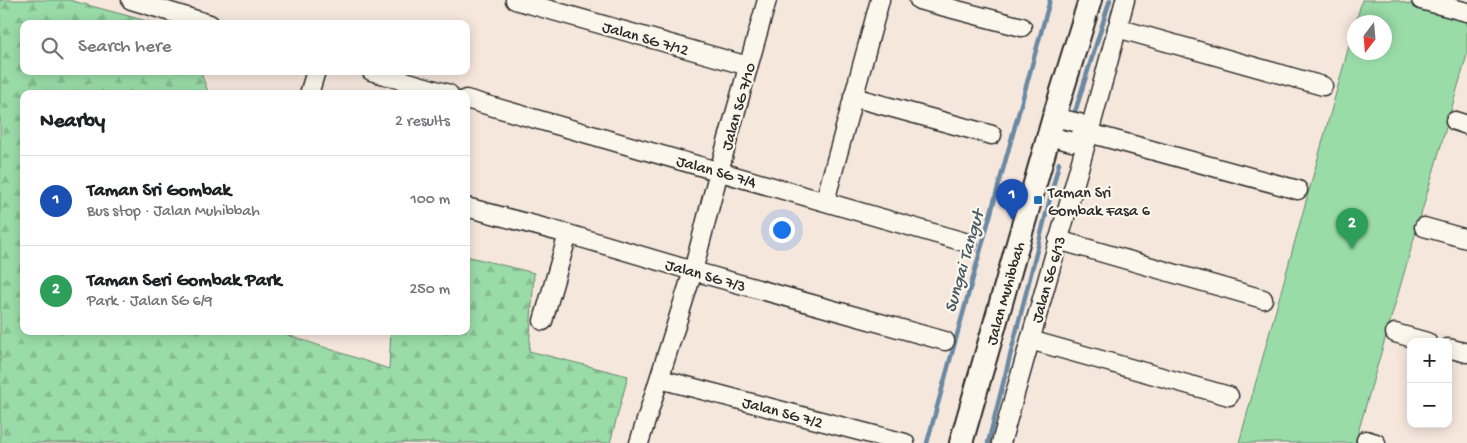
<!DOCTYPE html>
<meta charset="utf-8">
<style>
body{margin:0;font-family:"Gochi Hand",sans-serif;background:#f6f6f6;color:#202124}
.controls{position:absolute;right:15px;bottom:15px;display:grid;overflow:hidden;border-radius:10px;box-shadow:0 2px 12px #0003}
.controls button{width:45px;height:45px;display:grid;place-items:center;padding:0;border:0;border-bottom:1px solid #e0e0e0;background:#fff;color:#202124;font:25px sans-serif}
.compass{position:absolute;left:1347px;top:15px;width:45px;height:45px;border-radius:50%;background:#fff;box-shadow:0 2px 12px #0003;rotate:196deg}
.you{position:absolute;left:781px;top:229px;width:18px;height:18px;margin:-12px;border:4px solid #fff;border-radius:50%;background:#1a73e8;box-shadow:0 0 0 8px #1a73e833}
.badge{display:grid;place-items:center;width:32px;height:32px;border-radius:50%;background:#1a73e8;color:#fff;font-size:16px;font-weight:700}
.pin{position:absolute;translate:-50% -41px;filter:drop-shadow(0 1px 2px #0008)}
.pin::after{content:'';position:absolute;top:26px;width:18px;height:15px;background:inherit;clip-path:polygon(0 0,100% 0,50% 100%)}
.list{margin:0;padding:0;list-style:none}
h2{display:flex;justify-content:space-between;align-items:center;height:65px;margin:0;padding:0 20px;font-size:21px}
h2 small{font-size:16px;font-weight:400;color:#757577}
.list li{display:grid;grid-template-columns:32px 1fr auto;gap:15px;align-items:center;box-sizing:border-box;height:90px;padding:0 20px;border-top:1px solid #e0e0e0}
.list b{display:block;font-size:19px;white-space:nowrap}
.list p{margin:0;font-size:16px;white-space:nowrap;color:#757577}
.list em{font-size:16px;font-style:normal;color:#757577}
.icon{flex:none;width:28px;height:28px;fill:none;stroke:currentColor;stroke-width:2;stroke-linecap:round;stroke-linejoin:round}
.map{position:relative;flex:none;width:1467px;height:443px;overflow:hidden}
.search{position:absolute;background:#fff;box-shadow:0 2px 12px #0003;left:20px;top:20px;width:450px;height:55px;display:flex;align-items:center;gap:12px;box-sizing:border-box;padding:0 18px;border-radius:10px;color:#757577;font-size:19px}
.panel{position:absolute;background:#fff;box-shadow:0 2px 12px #0003;left:20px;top:90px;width:450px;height:245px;border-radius:10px}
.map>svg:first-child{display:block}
.forest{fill:url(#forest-firs);stroke:#62846a}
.park{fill:#9adca8;stroke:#62846a}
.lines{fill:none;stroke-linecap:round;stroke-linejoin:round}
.stream{stroke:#6a89a2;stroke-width:4.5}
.minor-casing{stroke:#2b2b2b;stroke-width:21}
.tertiary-casing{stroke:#2b2b2b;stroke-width:26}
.minor{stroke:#fbf7ec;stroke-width:18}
.tertiary{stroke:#fbf7ec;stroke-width:22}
.poi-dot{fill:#1f6fb2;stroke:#fbf7ec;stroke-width:2}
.labels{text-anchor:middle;stroke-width:4.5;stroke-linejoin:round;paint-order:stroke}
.street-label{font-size:16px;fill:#2b2b2b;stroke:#fbf7ec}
.poi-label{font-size:16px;fill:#2b2b2b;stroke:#fbf7ec;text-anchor:start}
.water-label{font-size:18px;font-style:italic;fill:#4a5a66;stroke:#fbf7ec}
</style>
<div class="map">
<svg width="1467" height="443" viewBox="0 0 1467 443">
<defs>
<pattern id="forest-firs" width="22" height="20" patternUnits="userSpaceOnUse" patternTransform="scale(1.25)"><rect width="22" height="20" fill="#9adca8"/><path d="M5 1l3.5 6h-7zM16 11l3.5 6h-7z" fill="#85bd91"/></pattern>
</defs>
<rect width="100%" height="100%" fill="#f6e7dd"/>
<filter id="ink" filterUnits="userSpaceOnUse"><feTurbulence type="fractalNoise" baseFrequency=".02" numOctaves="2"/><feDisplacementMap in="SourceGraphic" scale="10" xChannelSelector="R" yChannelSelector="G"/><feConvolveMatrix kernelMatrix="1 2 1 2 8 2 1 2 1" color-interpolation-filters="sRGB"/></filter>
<g filter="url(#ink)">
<!-- forest -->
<path class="forest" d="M0 0H69L158 24H24V71H200L209 94H24V331H276L389 369 391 331H466V256L534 273 529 351 628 376 610 443H0Z"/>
<!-- park -->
<path class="park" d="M1362 0H1395L1467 21V55L1355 443H1239L1354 28V52H1384V22H1356Z"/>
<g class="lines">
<!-- stream -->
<g class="stream">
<path d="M1074 115 1110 0"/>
<path d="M927 443 1050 0"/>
<path d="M988 443 1059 163"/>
</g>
<defs>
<g id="minor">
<path d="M131 0 210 24"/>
<path d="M515 0 748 66"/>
<path d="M919 0 1022 27"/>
<path d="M1421 0 1467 12"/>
<path d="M1117 28 1323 86"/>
<path d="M371 71 449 94"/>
<path d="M309 94 316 71"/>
<path d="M853 97 992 135"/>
<path d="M466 99 968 243"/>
<path d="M1054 117 1079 123 1089 133 1298 190"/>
<path d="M1455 121 1467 125"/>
<path d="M1049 136 1072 142 1089 133"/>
<path d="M825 201 880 0"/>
<path d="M466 207 568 234 693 271 945 341"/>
<path d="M1424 227 1467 239"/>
<path d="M1058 240 1263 299"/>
<path d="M543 321 568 234"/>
<path d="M1395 333 1427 342"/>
<path d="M1030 340 1229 396"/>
<path d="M1448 348 1467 353"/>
<path d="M660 379 905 443"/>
<path d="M1366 440 1376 443"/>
<path d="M639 443 693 271 719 171 767 0"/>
<path d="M1001 443 1089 133 1125 0"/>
</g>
<path id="tertiary" d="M961 443 1054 117 1090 0"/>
</defs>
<!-- minor casing -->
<use href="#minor" class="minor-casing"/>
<!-- tertiary casing -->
<use href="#tertiary" class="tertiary-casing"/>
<!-- minor -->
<use href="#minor" class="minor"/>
<!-- tertiary -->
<use href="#tertiary" class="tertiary"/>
</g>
</g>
<!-- markers -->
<rect class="poi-dot" x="1033" y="195" width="10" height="10" rx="2.5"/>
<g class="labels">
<!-- street labels -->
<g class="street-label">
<text transform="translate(646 37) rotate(16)" y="6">Jalan SG 7/12</text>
<text transform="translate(737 106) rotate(-74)" y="6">Jalan SG 7/10</text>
<text transform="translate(717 170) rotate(16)" y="6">Jalan SG 7/4</text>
<text transform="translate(706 274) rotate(16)" y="6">Jalan SG 7/3</text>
<text transform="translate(1047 279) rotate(-74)" y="6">Jalan SG 6/13</text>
<text transform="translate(1004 293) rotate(-74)" y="6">Jalan Muhibbah</text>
<text transform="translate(783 411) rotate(15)" y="6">Jalan SG 7/2</text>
</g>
<!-- poi labels -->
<g class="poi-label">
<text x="1048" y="197">Taman Sri<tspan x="1048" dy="18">Gombak Fasa 6</tspan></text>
</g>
<!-- water labels -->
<g class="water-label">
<text transform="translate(963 261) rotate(-74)" y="6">Sungai Tangut</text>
</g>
</g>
</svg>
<div class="controls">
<button>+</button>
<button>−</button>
</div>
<svg class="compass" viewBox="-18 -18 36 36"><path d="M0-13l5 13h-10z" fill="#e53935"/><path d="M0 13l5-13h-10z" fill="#757577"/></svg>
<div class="you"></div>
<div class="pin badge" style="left:1012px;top:220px;background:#1a4fb4">1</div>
<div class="pin badge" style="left:1352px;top:249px;background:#2e9e5b">2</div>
<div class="search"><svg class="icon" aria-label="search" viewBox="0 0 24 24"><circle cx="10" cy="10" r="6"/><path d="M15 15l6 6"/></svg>Search here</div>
<section class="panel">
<h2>Nearby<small>2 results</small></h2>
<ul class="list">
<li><span class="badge" style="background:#1a4fb4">1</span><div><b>Taman Sri Gombak</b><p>Bus stop · Jalan Muhibbah</p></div><em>100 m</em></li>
<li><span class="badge" style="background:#2e9e5b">2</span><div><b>Taman Seri Gombak Park</b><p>Park · Jalan SG 6/9</p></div><em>250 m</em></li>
</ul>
</section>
</div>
